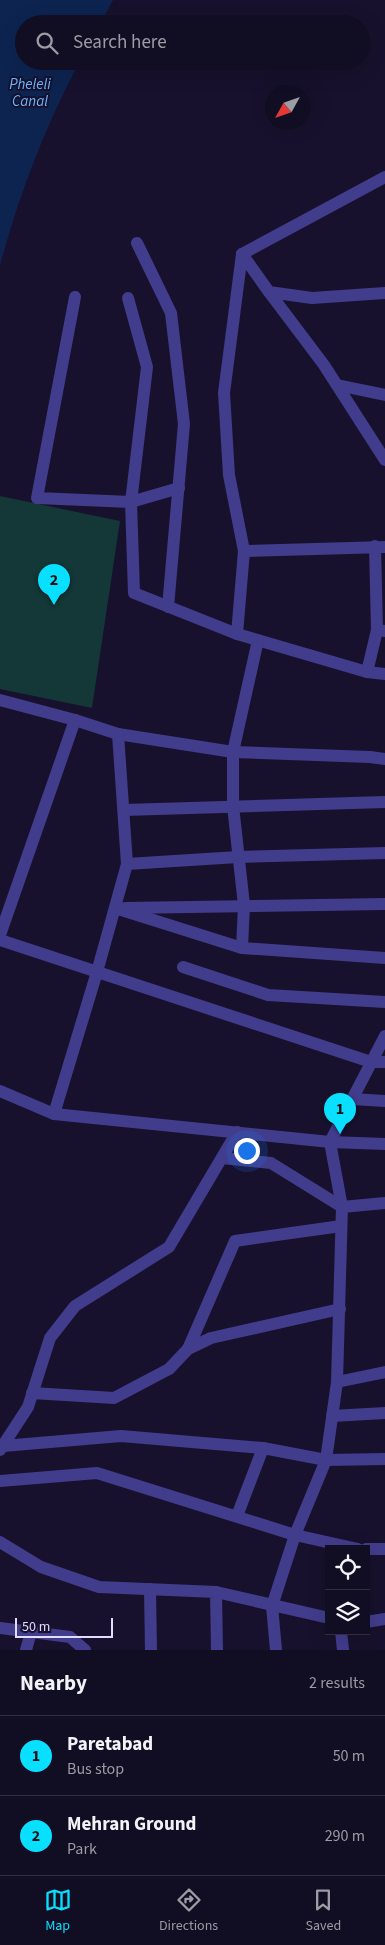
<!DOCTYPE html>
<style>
body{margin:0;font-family:"Source Sans 3",sans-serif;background:#1a162a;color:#f1f3f6}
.controls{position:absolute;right:15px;bottom:15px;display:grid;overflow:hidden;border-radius:0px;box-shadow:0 5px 20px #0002}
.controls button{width:45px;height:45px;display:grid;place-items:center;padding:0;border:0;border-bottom:1px solid #302d40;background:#110d22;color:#f1f3f6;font:25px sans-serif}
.compass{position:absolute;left:265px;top:85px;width:45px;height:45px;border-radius:50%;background:#110d22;box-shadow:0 5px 20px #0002;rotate:230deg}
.scale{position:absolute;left:15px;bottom:12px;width:98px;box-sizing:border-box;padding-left:5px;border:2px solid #e2ddff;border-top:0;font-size:14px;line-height:18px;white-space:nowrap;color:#e2ddff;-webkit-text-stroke:4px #17112d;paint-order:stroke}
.you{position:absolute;left:246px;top:1150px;width:18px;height:18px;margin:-12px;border:4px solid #fff;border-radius:50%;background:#1a73e8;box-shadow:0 0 0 8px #1a73e833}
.badge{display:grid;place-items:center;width:32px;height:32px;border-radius:50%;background:#09dfff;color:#111;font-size:16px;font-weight:700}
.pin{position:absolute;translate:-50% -41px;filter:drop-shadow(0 1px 2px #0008)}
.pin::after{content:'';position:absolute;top:26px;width:18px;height:15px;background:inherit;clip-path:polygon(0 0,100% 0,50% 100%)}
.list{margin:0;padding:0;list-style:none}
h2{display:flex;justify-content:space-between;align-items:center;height:65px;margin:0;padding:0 20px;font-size:21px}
h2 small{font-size:16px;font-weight:400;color:#9c9ca5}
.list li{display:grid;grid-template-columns:32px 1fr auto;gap:15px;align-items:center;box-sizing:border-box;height:80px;padding:0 20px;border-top:1px solid #302d40}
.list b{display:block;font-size:19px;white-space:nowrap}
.list p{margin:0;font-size:16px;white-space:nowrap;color:#9c9ca5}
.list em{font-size:16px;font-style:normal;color:#9c9ca5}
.icon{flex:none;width:28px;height:28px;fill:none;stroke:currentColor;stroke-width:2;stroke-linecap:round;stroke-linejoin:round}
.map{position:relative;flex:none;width:385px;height:1650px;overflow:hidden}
.search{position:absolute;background:#110d22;box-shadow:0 5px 20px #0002;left:15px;right:15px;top:15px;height:55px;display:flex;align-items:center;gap:12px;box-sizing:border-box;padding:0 18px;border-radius:28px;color:#9c9ca5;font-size:19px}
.sheet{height:225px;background:#110d22}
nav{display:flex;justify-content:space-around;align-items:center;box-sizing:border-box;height:70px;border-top:1px solid #302d40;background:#110d22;font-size:14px;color:#9c9ca5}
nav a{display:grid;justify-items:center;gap:2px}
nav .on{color:#09dfff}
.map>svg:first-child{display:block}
.green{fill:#143737}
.water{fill:#0d2451}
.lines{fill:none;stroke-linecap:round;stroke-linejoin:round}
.minor{stroke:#423c8c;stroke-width:12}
.labels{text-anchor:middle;stroke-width:4;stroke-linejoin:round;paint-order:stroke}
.water-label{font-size:15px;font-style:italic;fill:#6bb6ff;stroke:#17112d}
</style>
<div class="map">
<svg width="385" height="1650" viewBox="0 0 385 1650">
<rect width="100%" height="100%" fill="#17112d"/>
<!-- green -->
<path class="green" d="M0 496 120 521 92 708 0 689Z"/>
<!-- water -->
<path class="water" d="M0 0H113L100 24H24V61H80C45 126 19 195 0 265Z"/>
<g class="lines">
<!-- minor -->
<g class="minor">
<path d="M137 243 171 313 184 424 168 607"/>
<path d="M242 254 269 292 312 298 385 293"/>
<path d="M242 254 385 177"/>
<path d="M269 292 324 365 385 460"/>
<path d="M75 297 37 498 131 502 147 367 128 298"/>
<path d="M337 385 385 395"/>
<path d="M179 488 131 502 134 593 237 634 367 672 385 674"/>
<path d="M375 546 377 630"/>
<path d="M244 551 385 547"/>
<path d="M237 634 244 551 229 475 224 393 242 254"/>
<path d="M367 672 377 630 385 631"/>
<path d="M0 700 75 720 118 734 233 752 370 757 385 759"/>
<path d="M118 734 127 864 97 972 54 1114 330 1142 385 1144"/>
<path d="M124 810 385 802"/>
<path d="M127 864 238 857 385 853"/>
<path d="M115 908 242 948 385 958"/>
<path d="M125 908 385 904"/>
<path d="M0 935 75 720"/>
<path d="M0 940 371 1062H385"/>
<path d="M242 948 244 905 233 806V752L258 640"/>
<path d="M183 967 268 995 385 1002"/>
<path d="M0 1091 54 1114"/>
<path d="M352 1099 385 1101"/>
<path d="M222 1158 271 1163 342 1207 385 1203"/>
<path d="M188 1349 235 1241 341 1226"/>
<path d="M337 1382 385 1372"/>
<path d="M32 1393 114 1398 169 1369 188 1349 211 1338 340 1309"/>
<path d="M332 1416 385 1413"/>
<path d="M3 1446 121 1436 263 1448 326 1460 385 1459"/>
<path d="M0 1450 28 1407 50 1338 75 1306 169 1247 237 1132"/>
<path d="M0 1481 97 1473 295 1535 358 1549"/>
<path d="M237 1516 263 1448"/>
<path d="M0 1542 41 1567 99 1587 216 1592 217 1650"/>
<path d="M366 1549H385"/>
<path d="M150 1589 151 1650"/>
<path d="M216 1592 329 1618"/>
<path d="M366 1622 385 1619"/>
<path d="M0 1628 70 1637 85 1650"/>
<path d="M341 1631 343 1650"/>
<path d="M26 1650 31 1632"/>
<path d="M276 1650 272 1606 295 1535 326 1460 337 1382 342 1207 330 1142 385 1036"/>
</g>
</g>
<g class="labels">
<!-- water labels -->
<g class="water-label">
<text x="30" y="89">Pheleli<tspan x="30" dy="17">Canal</tspan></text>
</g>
</g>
</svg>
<div class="controls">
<button><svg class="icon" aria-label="locate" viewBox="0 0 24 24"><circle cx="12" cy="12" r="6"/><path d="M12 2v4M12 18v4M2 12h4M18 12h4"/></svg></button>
<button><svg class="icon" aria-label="layers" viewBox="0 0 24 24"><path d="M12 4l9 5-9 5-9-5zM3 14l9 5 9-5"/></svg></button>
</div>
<svg class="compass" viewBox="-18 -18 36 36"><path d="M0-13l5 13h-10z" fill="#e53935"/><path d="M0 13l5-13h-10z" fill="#9c9ca5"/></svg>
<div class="scale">50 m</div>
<div class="you"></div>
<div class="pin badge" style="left:340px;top:1134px">1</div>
<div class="pin badge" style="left:54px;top:605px">2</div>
<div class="search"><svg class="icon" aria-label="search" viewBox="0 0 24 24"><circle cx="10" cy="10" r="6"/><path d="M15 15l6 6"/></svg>Search here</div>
</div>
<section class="sheet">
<h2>Nearby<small>2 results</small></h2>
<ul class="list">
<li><span class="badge">1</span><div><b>Paretabad</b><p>Bus stop</p></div><em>50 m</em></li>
<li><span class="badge">2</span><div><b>Mehran Ground</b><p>Park</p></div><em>290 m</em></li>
</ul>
</section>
<nav>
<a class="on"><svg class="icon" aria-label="map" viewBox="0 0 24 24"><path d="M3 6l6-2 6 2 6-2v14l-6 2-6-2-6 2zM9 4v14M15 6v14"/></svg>Map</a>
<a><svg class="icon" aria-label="directions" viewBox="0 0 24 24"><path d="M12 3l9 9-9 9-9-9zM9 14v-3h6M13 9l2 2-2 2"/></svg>Directions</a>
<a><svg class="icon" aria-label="saved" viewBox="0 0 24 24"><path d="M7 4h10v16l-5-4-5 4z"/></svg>Saved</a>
</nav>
